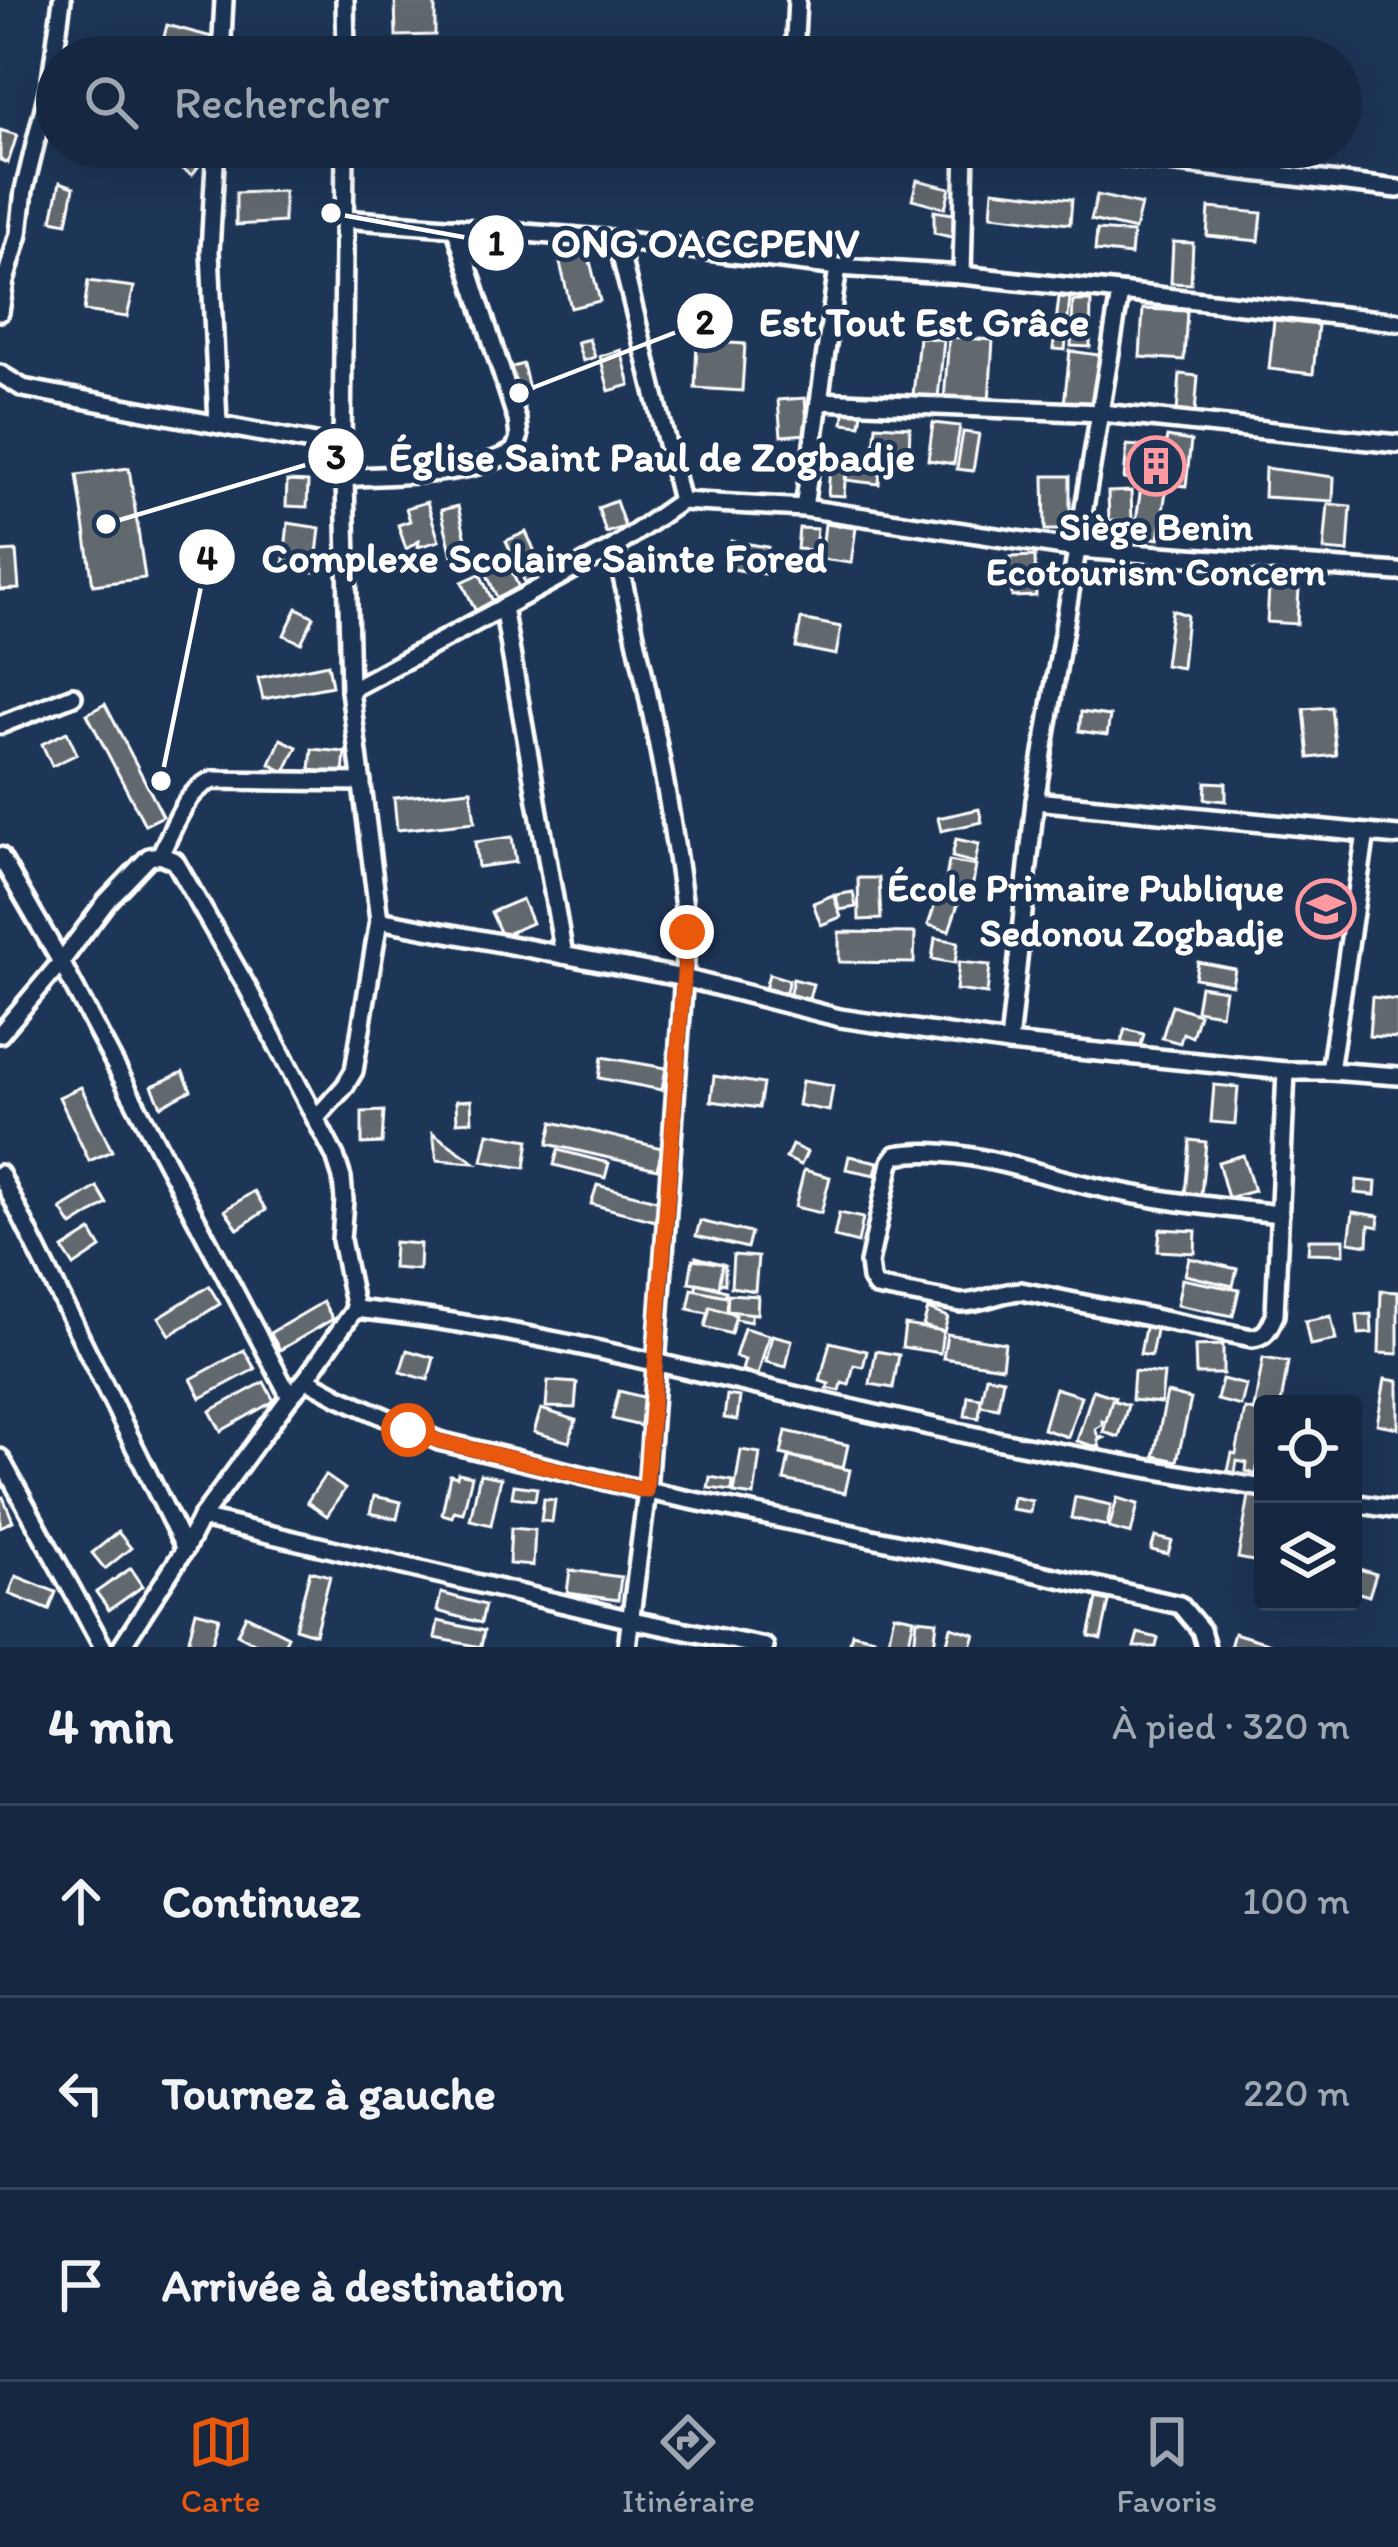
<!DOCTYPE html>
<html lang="fr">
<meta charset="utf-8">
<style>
body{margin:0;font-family:Itim,sans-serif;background:#1f3048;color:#f1f3f6}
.controls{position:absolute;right:36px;bottom:36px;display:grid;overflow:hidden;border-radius:12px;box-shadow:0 12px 48px #0002}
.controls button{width:108px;height:108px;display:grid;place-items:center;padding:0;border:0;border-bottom:3px solid #35445a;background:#162841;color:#f1f3f6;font:60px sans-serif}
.stop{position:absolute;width:36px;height:36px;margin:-27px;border:9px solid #ea580c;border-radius:50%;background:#fff}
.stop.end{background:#ea580c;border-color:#fff;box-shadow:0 3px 12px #0008}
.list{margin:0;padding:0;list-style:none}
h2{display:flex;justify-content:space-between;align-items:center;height:156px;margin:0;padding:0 48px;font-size:51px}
h2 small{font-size:39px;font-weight:400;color:#9ea6b1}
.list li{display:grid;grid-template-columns:78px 1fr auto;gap:36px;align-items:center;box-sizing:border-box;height:192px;padding:0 48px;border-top:3px solid #35445a}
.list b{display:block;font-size:45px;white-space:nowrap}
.list em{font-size:39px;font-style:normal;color:#9ea6b1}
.icon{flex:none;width:66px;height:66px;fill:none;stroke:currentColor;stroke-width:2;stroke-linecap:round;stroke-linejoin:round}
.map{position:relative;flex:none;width:1398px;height:1647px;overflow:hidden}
.search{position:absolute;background:#162841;box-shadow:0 12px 48px #0002;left:36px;right:36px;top:36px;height:132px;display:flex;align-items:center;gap:30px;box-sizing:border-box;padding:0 42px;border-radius:66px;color:#9ea6b1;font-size:45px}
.sheet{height:732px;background:#162841}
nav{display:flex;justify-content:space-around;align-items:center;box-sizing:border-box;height:168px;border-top:3px solid #35445a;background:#162841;font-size:33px;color:#9ea6b1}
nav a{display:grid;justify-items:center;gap:6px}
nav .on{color:#ea580c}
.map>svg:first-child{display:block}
.building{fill:#62696e;stroke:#fff;stroke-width:3}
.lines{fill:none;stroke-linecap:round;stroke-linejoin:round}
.minor-casing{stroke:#fff;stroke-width:24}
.minor{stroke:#1d3557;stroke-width:15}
.route{stroke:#ea580c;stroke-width:15}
.labels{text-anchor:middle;stroke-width:9;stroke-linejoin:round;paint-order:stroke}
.poi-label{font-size:39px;font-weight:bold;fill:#fff;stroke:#1d3557}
.leader{fill:none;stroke:#fff;stroke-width:4.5}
.callout-dot{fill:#fff;stroke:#1d3557;stroke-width:4.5}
.mark-label{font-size:36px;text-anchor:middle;font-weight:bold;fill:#111}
.callout-label{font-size:42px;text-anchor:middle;font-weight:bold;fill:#fff;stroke:#1d3557;stroke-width:9;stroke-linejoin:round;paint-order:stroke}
</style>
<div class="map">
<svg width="1398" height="1647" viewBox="0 0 1398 1647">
<rect width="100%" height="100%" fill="#1d3557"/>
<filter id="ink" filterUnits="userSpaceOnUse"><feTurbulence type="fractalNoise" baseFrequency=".00833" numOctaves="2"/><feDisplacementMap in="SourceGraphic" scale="24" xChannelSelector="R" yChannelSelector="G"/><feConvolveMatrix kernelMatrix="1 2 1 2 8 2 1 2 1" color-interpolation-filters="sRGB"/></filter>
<g filter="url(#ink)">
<!-- building -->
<g class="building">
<path d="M395 0H435V35L396 36Z"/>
<path d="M167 25 216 38 211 57H159Z"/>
<path d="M88 44 135 56V57H85Z"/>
<path d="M0 130 17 135 8 163 0 160Z"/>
<path d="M183 147H213L192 175 173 163Z"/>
<path d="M917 180 950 188 945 208 912 199Z"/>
<path d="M60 182 74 187 67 223 52 220Z"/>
<path d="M993 190 1072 199 1070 224 991 215Z"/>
<path d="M284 191V222L236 225V193Z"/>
<path d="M1097 195 1141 205 1135 230 1091 220Z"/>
<path d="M1209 208 1262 213 1259 241 1207 236Z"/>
<path d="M934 211 959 215 955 238 934 233Z"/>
<path d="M1097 230 1133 233 1131 255 1095 251Z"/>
<path d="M1173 242 1193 243 1191 284 1171 283Z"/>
<path d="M587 249 600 301 571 308 558 255Z"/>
<path d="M88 281 134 287 127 317 84 311Z"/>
<path d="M1059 297 1070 298 1065 350 1053 349Z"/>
<path d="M1073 301H1091L1090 347 1071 346Z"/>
<path d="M1143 309 1187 311 1184 360 1140 357Z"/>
<path d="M914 312 945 314 940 327 913 324Z"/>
<path d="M1274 320 1318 325 1313 374 1269 369Z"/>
<path d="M919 337 944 340 938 398 913 395Z"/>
<path d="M949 337 993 340 989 402 944 400Z"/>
<path d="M589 339 595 357 583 361 577 342Z"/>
<path d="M697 341 745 344 742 391 695 388Z"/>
<path d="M621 350 630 385 609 391 600 356Z"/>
<path d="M1070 351 1106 356 1101 408 1064 404Z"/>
<path d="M523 364 529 389 512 393 505 369Z"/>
<path d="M1180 374 1198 376 1195 413 1177 412Z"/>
<path d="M805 398 808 434 781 436 778 400Z"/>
<path d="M845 404 863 407 860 425 843 423Z"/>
<path d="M933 423 960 426 954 464 928 460Z"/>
<path d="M876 425 910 427 909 454 874 452Z"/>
<path d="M963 432 979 434 973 471 957 469Z"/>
<path d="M1167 437 1191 441 1186 486 1124 479 1127 445 1165 448Z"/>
<path d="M830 466 846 468 844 496 828 495Z"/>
<path d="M848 467 880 471 879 484 846 480Z"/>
<path d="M129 468 145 578 93 585 77 475Z"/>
<path d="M1265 468 1334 477 1333 501 1264 497Z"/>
<path d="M1044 476H1070V530H1045Z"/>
<path d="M287 481 308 482 307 507 286 506Z"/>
<path d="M1141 487 1166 491 1159 539 1134 535Z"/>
<path d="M1131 491 1132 520 1109 521 1108 492Z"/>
<path d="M616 501 625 527 606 533 598 508Z"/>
<path d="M427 502 439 541 418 547 419 541 406 549 398 525 410 521 406 508Z"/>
<path d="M1328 504 1351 506 1348 552 1324 550Z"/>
<path d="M458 506 469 552 452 556 441 510Z"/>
<path d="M288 523 320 528 315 572 283 568Z"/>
<path d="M825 524 856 528 851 563 821 559Z"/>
<path d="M799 528 817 529 815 550 797 549Z"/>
<path d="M526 532 548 580 528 589 506 541Z"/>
<path d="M731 541 768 547 764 574 726 568Z"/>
<path d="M503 550 521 593 499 603 481 560Z"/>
<path d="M16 551 19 589 0 590V552Z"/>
<path d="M1035 556 1036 596 1012 597 1010 557Z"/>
<path d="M480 574 495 606 477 614 462 582Z"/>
<path d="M1269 587 1299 588 1297 624 1267 622Z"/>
<path d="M297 608 314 617 301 643 284 635Z"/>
<path d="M1172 610 1187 615 1182 668 1165 665Z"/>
<path d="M801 619 841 627 836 655 796 647Z"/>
<path d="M328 664 332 686 263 699 258 678Z"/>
<path d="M105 704 163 816 145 825 87 714Z"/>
<path d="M1331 707 1336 755 1309 758 1304 709Z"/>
<path d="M1081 712 1110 716 1107 735 1079 731Z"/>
<path d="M67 732 77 754 52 766 42 744Z"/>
<path d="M281 739 297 747 285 772 270 764Z"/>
<path d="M312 749 345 752 343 774 310 770Z"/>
<path d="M1206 782 1226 783V801L1205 799Z"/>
<path d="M471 790 475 822 397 830 394 798Z"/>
<path d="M979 809 982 822 941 831 938 818Z"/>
<path d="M512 837 516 862 478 867 475 842Z"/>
<path d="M956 839 979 844 975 863 952 857Z"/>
<path d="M949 861 976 866 972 889 945 885Z"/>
<path d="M858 878H879L881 919 859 920Z"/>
<path d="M941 886 962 892 949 931 928 925Z"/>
<path d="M853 892 856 907 839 910 836 895Z"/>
<path d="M833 895 841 917 821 925 813 903Z"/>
<path d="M522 899 532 923 502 936 491 912Z"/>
<path d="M839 932 915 933 914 963 839 962Z"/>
<path d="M935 938 958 942 955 963 932 959Z"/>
<path d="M959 962 990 965 987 994 956 990Z"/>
<path d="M1198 962 1235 969 1232 985 1195 978Z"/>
<path d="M769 974 789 980 785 995 765 989Z"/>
<path d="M793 979 813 984 808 1002 789 997Z"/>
<path d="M1200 986 1225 990 1221 1014 1196 1010Z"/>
<path d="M1372 997 1398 1000V1038L1369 1036Z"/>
<path d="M1172 1005 1199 1014 1192 1037 1183 1033 1180 1043 1162 1038Z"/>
<path d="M1125 1029 1144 1034 1140 1048 1121 1043Z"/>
<path d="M602 1057 666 1068 662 1090 599 1078Z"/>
<path d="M183 1072 191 1090 161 1106 152 1086Z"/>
<path d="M714 1076 763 1084 759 1108 711 1101Z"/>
<path d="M802 1081 833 1086 829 1111 798 1105Z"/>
<path d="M1214 1085 1238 1087 1235 1124 1211 1122Z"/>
<path d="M81 1087 112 1151 89 1161 59 1097Z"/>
<path d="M471 1100 472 1121 457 1122 456 1101Z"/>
<path d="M384 1111 382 1143 362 1144V1112Z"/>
<path d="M553 1122 662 1148 657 1169 548 1144Z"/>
<path d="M433 1133 475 1163 437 1160Z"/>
<path d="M488 1133 529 1140 525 1168 482 1161Z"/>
<path d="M1190 1140 1206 1142 1201 1196 1185 1194Z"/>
<path d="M792 1145 807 1152 801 1165 786 1158Z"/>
<path d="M558 1150 609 1163 605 1178 554 1165Z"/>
<path d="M1243 1155 1254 1191 1228 1198 1218 1162Z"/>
<path d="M849 1156 878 1162 875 1175 846 1169Z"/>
<path d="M804 1170 830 1177 821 1213 795 1207Z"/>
<path d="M1357 1180 1376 1182 1375 1195 1355 1193Z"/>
<path d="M597 1185 660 1201 655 1221 591 1204Z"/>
<path d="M97 1187 107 1204 72 1226 61 1209Z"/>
<path d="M254 1191 266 1210 238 1229 225 1210Z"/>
<path d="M1353 1212 1379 1216 1378 1227 1369 1225 1368 1245 1349 1242Z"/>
<path d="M839 1213 863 1218 858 1243 834 1237Z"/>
<path d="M700 1221 751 1233 747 1248 696 1236Z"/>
<path d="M1160 1229 1196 1231 1195 1253 1158 1251Z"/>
<path d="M91 1231 101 1248 74 1266 63 1249Z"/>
<path d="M1309 1239H1344V1254L1308 1253Z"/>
<path d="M394 1242 420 1244 419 1270 393 1268Z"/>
<path d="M733 1255 758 1257 755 1291 731 1287Z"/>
<path d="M696 1257 725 1265V1284L696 1277Z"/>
<path d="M1189 1258 1237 1269 1233 1286 1185 1275Z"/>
<path d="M693 1259 722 1264 718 1287 689 1282Z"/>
<path d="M1182 1279 1239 1290 1233 1316 1177 1305Z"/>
<path d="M697 1283 726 1291 721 1309 692 1301Z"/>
<path d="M209 1286 220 1304 170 1335 159 1317Z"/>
<path d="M692 1289 754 1302 750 1322 688 1309Z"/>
<path d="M1381 1291 1398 1292V1354L1379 1353Z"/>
<path d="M728 1294 758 1296 757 1314 727 1311Z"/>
<path d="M323 1302 333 1319 280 1350 270 1333Z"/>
<path d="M710 1307 736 1315 731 1334 705 1327Z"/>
<path d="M928 1309 948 1317 944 1332 923 1326Z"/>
<path d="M1371 1314 1372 1333 1359 1334 1357 1315Z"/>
<path d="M1331 1316 1336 1340 1310 1345 1305 1321Z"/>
<path d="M1146 1323 1157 1325 1151 1356 1140 1354Z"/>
<path d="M905 1325 943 1331 940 1353 902 1347Z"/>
<path d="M744 1328 769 1335 758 1375 742 1370 745 1360 735 1357Z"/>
<path d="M947 1334 1005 1343 1002 1367 943 1358Z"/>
<path d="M772 1335 792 1340 786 1367 766 1362Z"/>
<path d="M830 1342 867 1351 863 1367 854 1365 849 1385 842 1383 840 1391 827 1388 829 1384 820 1381Z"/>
<path d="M1223 1345V1374H1196L1195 1346Z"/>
<path d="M244 1350 255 1369 201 1398 191 1379Z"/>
<path d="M407 1350 434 1358 428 1380 400 1372Z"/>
<path d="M876 1351 899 1355 893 1388 870 1384Z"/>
<path d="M1263 1358 1288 1362 1281 1404H1263V1410L1254 1409Z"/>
<path d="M1134 1371 1164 1374 1161 1403 1132 1400Z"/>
<path d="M986 1376 1003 1379 998 1408 980 1405Z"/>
<path d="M1222 1379 1246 1385 1241 1406 1217 1400Z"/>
<path d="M1385 1379 1398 1381V1428L1377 1424Z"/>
<path d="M548 1381 577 1383 575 1408 546 1407Z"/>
<path d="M264 1382 274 1401 221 1431 210 1411Z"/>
<path d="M1055 1388 1081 1396 1068 1437 1043 1429Z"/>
<path d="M1093 1390 1115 1397 1107 1423 1102 1421V1425L1095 1429 1098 1436 1103 1438 1098 1440 1100 1448 1077 1441Z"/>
<path d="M619 1391 647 1398 640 1426 612 1419Z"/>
<path d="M1167 1393 1191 1399 1177 1461 1154 1456Z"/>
<path d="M727 1395 740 1397 737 1420 724 1418Z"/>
<path d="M968 1396 981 1398 979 1418 965 1416Z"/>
<path d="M1112 1400 1128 1405 1119 1437 1103 1432Z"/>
<path d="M541 1409 576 1420 569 1442 534 1432Z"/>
<path d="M1245 1409 1263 1413V1439L1256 1474 1246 1471 1247 1463 1237 1461 1235 1473 1228 1471 1232 1453 1236 1454Z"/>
<path d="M786 1431 848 1445 843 1468 781 1454Z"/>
<path d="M741 1450 760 1453 754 1496 734 1493Z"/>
<path d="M789 1457 850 1470 845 1493 784 1480Z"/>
<path d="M458 1473 472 1476 463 1513 454 1511 452 1517 442 1514 450 1475 457 1477Z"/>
<path d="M480 1474 501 1478 491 1525 470 1520Z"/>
<path d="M325 1475 345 1489 327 1516 307 1502Z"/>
<path d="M710 1477 733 1481 732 1491 708 1488Z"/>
<path d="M514 1485 537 1488 535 1500 512 1497Z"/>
<path d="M374 1496 401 1502 397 1519 370 1513Z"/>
<path d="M1249 1496 1263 1498V1563L1238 1558Z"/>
<path d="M3 1497 13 1521 0 1527V1498Z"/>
<path d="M1013 1497 1032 1501 1030 1512 1011 1509Z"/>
<path d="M1075 1497 1111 1505 1107 1526 1071 1518Z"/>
<path d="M1117 1498 1138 1504 1131 1534 1109 1528Z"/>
<path d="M544 1499 555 1500 552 1522 541 1521Z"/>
<path d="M511 1528 535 1530 533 1566 509 1564Z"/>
<path d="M118 1532 131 1548 105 1569 92 1553Z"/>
<path d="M1155 1537 1172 1541 1168 1554 1151 1550Z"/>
<path d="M131 1568 143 1586 109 1610 96 1592Z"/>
<path d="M1359 1569 1376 1574 1369 1596 1353 1591Z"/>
<path d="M570 1570 621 1577 618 1600 567 1593Z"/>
<path d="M310 1571 330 1576 315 1634 295 1628Z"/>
<path d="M16 1576 56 1592 49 1610 9 1594Z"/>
<path d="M441 1593 485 1605 481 1623 437 1611Z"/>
<path d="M1097 1599 1109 1602 1101 1639 1089 1636Z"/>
<path d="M196 1611 219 1617 211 1647H187Z"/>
<path d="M894 1614 914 1618 908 1647H887Z"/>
<path d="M246 1615 288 1636 283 1647H262L237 1634Z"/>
<path d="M917 1619 937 1621 934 1647H914Z"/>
<path d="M438 1621 484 1631 481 1647 435 1638Z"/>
<path d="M951 1627 975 1634 971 1647H946Z"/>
<path d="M852 1633 874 1638 872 1647H849Z"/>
<path d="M1138 1633 1158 1638 1156 1647H1134Z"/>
<path d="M1234 1633 1271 1644 1270 1647H1230Z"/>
</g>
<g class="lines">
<defs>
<g id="minor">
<path d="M345 0 346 57"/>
<path d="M221 57 224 0"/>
<path d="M794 57 797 0"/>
<path d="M216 147 210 251 218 423"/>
<path d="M1041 147 1398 189"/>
<path d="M343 219 617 240 838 267 962 275 1398 322"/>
<path d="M617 240 681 501"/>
<path d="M962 275 965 147"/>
<path d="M0 312 5 281 19 234 24 190 51 79 62 0"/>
<path d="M0 374 23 388 342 448"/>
<path d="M819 401 1102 413 1398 444"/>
<path d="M345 478C396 474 470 477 514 451L519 438 517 420 455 227"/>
<path d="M804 508 838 267"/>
<path d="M615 547C645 674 672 802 687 932L647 1491 627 1647"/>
<path d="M503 607 564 955"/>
<path d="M350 690 615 547 681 501 804 508 1077 549 1398 572"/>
<path d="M0 725 73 696"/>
<path d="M1035 801 1398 836"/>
<path d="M160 855C174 829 184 791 213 780L362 782"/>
<path d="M0 856 61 962 290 1397"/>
<path d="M379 920 684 978 840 1018 1009 1043 1286 1071H1330L1398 1076"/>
<path d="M0 1034 61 962 106 902 149 857 160 855 175 861 247 987 335 1156 342 1178 344 1200 341 1240 355 1309 306 1379 290 1397 201 1518 185 1549 121 1647"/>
<path d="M1009 1043 1035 801 1120 293"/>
<path d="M1330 1071 1366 833"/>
<path d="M317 1117 345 1086 354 1071 379 920 350 690 345 478 342 448 345 147"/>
<path d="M0 1174 185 1549"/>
<path d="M1280 1214C1215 1207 1151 1200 1087 1185 1029 1172 956 1144 896 1155L891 1162 869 1263 871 1279 876 1287 961 1303C982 1303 1000 1292 1021 1291L1252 1338C1267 1336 1269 1328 1275 1315L1286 1071"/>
<path d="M355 1309C543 1329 727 1381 911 1422 1027 1448 1146 1469 1263 1488"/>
<path d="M306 1379 339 1397 439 1441 647 1491 987 1562 1180 1605 1201 1630 1206 1647"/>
<path d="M0 1458 103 1647"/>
<path d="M1353 1503 1398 1510"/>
<path d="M201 1518 632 1620 765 1647"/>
</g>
</defs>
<!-- minor casing -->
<use href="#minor" class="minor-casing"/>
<!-- minor -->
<use href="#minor" class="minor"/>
</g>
</g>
<g class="lines" filter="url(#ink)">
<!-- route -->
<path class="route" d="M408 1430 439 1441 646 1491 687 932"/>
</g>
<!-- icons -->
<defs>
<symbol id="building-ring" viewBox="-11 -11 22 22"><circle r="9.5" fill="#1d3557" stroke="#ff9aa2" stroke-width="1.5"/><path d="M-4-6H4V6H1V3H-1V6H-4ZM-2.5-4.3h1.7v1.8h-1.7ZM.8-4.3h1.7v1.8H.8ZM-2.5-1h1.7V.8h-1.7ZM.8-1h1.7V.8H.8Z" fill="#ff9aa2"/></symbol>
<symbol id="school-ring" viewBox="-11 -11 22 22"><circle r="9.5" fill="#1d3557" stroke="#ff9aa2" stroke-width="1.5"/><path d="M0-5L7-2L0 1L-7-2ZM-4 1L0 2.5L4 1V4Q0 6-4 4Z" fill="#ff9aa2"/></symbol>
</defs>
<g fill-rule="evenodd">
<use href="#building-ring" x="1123" y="433" width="66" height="66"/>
<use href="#school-ring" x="1293" y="876" width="66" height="66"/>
</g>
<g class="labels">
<!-- poi labels -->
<g class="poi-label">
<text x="1156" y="540">Siège Benin<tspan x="1156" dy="45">Ecotourism Concern</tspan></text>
<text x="1284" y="901" text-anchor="end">École Primaire Publique<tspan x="1284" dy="45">Sedonou Zogbadje</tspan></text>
</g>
</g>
<!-- callouts -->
<path class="leader" d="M331 213L496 243M519 393L705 321M106 524L336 456M161 781L207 557"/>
<g class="callout-dot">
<circle cx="331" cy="213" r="12"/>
<circle cx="519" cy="393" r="12"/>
<circle cx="106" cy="524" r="12"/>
<circle cx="161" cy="781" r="12"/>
<circle cx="496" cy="243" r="30"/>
<circle cx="705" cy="321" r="30"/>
<circle cx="336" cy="456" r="30"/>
<circle cx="207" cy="557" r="30"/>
</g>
<g class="mark-label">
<text x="496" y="255">1</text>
<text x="705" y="334">2</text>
<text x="336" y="469">3</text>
<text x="207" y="570">4</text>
</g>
<g class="callout-label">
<text x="705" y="257">ONG OACCPENV</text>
<text x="924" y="336">Est Tout Est Grâce</text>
<text x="652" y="471">Église Saint Paul de Zogbadje</text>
<text x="544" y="572">Complexe Scolaire Sainte Fored</text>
</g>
</svg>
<div class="controls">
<button><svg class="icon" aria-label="locate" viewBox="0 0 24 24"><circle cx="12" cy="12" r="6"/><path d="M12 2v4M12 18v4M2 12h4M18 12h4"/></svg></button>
<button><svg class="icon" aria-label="layers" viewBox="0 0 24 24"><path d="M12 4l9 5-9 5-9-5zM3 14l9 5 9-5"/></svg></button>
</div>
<div class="stop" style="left:408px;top:1430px"></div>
<div class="stop end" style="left:687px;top:932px"></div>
<div class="search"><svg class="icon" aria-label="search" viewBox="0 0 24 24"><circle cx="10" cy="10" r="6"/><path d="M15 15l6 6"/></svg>Rechercher</div>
</div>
<section class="sheet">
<h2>4 min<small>À pied · 320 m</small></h2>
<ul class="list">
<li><svg class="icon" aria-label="ahead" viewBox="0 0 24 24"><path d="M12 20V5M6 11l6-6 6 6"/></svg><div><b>Continuez</b></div><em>100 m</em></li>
<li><svg class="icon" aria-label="left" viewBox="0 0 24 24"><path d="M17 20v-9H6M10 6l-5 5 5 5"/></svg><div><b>Tournez à gauche</b></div><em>220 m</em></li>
<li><svg class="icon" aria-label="arrive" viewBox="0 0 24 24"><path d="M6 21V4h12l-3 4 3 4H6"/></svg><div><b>Arrivée à destination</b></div></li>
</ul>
</section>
<nav>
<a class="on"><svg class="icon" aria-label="map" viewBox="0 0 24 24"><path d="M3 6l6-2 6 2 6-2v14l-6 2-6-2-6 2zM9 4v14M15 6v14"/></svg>Carte</a>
<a><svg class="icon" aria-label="directions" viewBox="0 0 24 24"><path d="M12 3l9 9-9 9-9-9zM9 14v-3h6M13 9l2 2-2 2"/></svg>Itinéraire</a>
<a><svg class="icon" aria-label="saved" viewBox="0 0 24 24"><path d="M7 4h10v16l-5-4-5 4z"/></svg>Favoris</a>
</nav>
